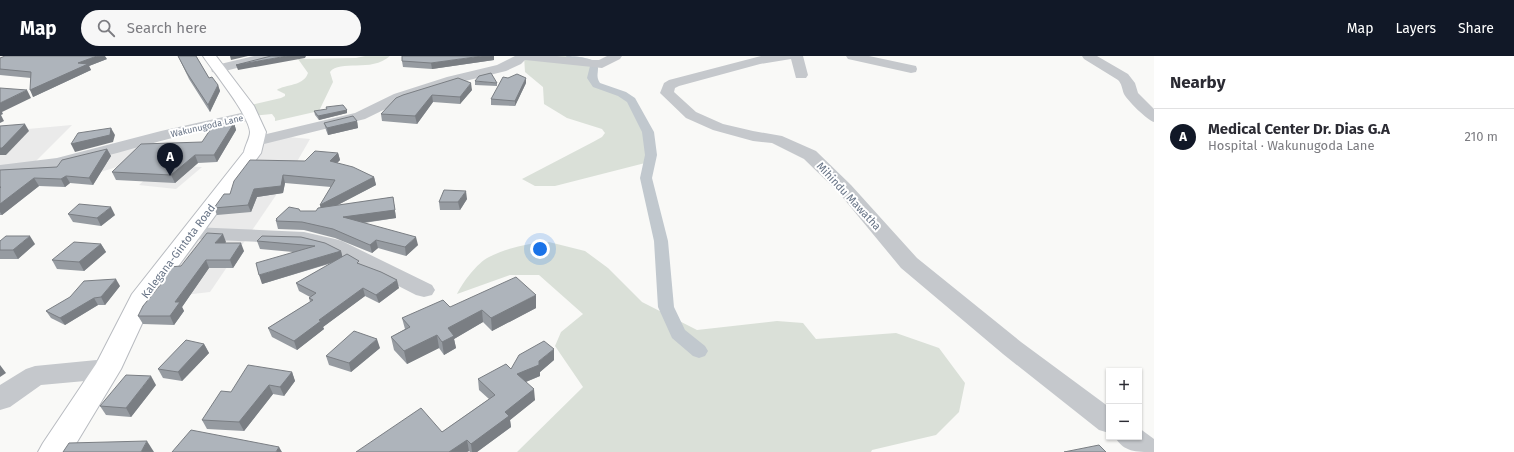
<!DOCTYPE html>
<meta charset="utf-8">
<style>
body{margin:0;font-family:"Fira Sans",sans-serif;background:#f7f7f7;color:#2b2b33}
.controls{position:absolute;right:12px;bottom:12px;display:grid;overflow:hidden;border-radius:0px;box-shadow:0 1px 3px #0004}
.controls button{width:36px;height:36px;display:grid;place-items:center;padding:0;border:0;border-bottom:1px solid #e1e1e2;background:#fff;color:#2b2b33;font:20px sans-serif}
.you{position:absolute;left:540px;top:193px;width:14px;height:14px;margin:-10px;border:3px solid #fff;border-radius:50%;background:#1a73e8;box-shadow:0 0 0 6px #1a73e833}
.badge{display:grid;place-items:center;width:26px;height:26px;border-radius:50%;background:#111827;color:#fff;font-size:13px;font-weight:700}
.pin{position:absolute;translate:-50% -33px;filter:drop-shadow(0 1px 2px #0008)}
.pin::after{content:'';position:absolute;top:21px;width:14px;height:12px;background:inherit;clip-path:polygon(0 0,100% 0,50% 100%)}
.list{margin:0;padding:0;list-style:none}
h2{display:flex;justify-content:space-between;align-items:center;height:52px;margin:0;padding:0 16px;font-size:17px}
h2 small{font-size:13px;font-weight:400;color:#7c7c81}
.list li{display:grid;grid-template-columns:26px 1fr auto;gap:12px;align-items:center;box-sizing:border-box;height:56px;padding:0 16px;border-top:1px solid #e1e1e2}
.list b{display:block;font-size:15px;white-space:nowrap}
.list p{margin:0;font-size:13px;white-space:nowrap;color:#7c7c81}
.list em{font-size:13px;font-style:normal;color:#7c7c81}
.icon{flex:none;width:22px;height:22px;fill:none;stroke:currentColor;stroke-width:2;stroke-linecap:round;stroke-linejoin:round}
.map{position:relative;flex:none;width:1154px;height:396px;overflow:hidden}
header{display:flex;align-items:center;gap:24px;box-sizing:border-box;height:56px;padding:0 20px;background:#111827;color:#fff}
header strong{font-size:19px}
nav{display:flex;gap:22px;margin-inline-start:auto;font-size:14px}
.search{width:280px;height:36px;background:#f7f7f7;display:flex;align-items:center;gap:10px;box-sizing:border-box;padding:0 14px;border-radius:22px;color:#7c7c81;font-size:15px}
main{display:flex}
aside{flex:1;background:#fff}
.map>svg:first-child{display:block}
.built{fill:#eaeaea}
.green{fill:#dae0d8}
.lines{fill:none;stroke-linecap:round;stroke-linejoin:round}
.canal{fill:#c1c8ce;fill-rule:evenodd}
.major-casing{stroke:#b8bbc0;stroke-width:2}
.minor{fill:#c5c8cc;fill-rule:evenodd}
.major{fill:#fff;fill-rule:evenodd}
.wall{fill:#969ba1}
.shaded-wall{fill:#7a7e83}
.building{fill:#aeb4bb;stroke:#7a7e83}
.labels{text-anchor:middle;stroke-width:4;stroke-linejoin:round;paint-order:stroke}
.far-street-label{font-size:9px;fill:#697587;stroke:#fff}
.street-label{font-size:11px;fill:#697587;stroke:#fff}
</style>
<header>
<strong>Map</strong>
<div class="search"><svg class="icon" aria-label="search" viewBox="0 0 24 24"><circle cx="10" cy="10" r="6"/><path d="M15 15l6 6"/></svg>Search here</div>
<nav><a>Map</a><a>Layers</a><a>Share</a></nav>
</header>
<main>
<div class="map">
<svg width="1154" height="396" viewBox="0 0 1154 396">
<rect width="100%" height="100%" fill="#f9f9f7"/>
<!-- built -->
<g class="built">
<path d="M72 69 32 109 0 112V79L6 75Z"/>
<path d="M277 80 310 83 287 123 210 236 141 244 256 85Z"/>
<path d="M155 84 120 110 84 121 95 100Z"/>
<path d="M161 109 202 111 176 133 139 129Z"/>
</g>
<!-- green -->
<g class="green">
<path d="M365 0H390C371 17 340 3 330 16L333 26 319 55 275 65V62L272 58 250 60 246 50 281 42 285 40V38L277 34 278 33C290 28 304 29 308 17L298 3 356 2Z"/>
<path d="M524 0H570L594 10 592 22 596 29C607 31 622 36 631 44 633 47 635 52 637 55 646 71 654 87 649 106L555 130H535L522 123 593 86 602 81 605 77 602 73 567 62 544 48 543 31 525 16Z"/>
<path d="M549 186 585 195 608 212 642 246 697 274 777 265 803 267 816 283 896 277 939 292 965 327 959 356 936 379 872 394 871 396H517L583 331 555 290 561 276 583 258 539 219H510L457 238C463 226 477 207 489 201 507 192 529 187 549 186Z"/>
</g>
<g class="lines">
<!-- canal -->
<path class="canal" d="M566 0C574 0 598 1 598 12 598 18 596 21 600 27L626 36 635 42 654 76 657 99 652 122 668 185 674 251 685 274 705 290 708 295 705 300 699 302 693 300 672 282 658 251 654 185 640 122 645 99 642 76 627 46 618 40 593 31 587 22 590 10 567 2Z"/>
<defs>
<path id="major" d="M203 0H216L254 50 266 76 261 97 152 246 121 313 71 396H38L43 387 96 308 132 238 244 96C245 90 250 82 250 76 249 59 213 15 203 0Z"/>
</defs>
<!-- major casing -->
<use href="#major" class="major-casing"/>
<!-- minor -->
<g class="minor">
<path d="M254 0H275L273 3 217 17 212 16 211 13 212 10Z"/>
<path d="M515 0H557L593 4H599L607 0H622L620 3 602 12 525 4 521 8 506 15 457 27 404 44 365 63 256 90 250 88 248 85 250 82 355 57 394 38 447 21 497 9Z"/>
<path d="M761 0H803L808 19 806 22H796L791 3 760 8 679 30 675 32 674 36 696 56 723 68 753 75 782 80 816 95 851 129 917 202 1021 286 1109 351V377L1099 374 1003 298 901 212 839 137 804 103 772 87 753 85 713 74 686 62 660 37 664 27 669 24Z"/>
<path d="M846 0H869L916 10 917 13 916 16 911 17 848 3Z"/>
<path d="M1082 0H1097L1128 18 1135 27 1138 37 1154 53V66C1147 64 1128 45 1124 38 1122 33 1122 28 1118 24L1084 3Z"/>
<path d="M250 55 255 57 258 60 255 63C223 71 190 77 157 86 105 100 54 116 0 119V109L57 102 161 75Z"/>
<path d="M192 171 304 176 335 183 342 185 432 229 435 234 432 239 424 241 416 239 328 194 304 188 192 183 185 181 182 177 185 173Z"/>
<path d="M107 303 116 306 120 313 116 320 107 323 41 329 10 351 0 354V329L26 313 35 310Z"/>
<path d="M1139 372 1154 383V396C1135 396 1124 396 1115 381H1139Z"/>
</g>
<!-- major -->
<use href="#major" class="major"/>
</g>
<!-- wall -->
<g class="wall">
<path d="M178 0H196L209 22 218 29 220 35 210 56 189 23Z"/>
<path d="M0 2 107 3 89 10 91 14 33 41 31 22 0 19Z"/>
<path d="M494 4 432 13 403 11 402 5Z"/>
<path d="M475 25 497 27V30L475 29Z"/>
<path d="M526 27 515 50 491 49V43Z"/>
<path d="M472 34 460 48 433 46 417 68 382 65 381 58 403 39Z"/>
<path d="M347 54V57L319 64 315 59 314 55Z"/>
<path d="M357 65 358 72 328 79 326 74 324 67Z"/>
<path d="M234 67 236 74 217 106 198 107 175 127 116 124 112 116 202 86Z"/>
<path d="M107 93 111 100 93 129 70 127 65 131 39 130 2 159H0V114L57 111Z"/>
<path d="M338 97 340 104 337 107 374 121 376 129 336 150 393 141 396 162 364 167 418 189 406 200 378 192 372 197 335 182 304 174 278 173 276 165V163L300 155H316L321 152 320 149 331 131 285 127 283 137 257 141 251 156 217 159 214 152 230 138 305 105Z"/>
<path d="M467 143 460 154H440L439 146Z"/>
<path d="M68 158 115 159 101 170 73 166Z"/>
<path d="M262 180 341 195 342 201 360 208 399 232 379 247 365 240 323 271 324 273 297 294 272 281 268 272 310 246 309 242 310 241 299 235 296 227 332 207 262 228 293 196 260 193 257 185Z"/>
<path d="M0 185 35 188 18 203H0Z"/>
<path d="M226 186 225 187 244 195 233 212H209L182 251 184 255 174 269 143 268 138 260 158 231 156 228 181 210Z"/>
<path d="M101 188 106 196 84 215 57 213 52 204Z"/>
<path d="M120 230 105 249H98L65 269 51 262 46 255Z"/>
<path d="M450 251 536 252 492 275 483 266 454 283 456 292 444 299 439 292 407 308 394 294 391 281 405 273 402 262Z"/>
<path d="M204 288 209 297 182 325 163 322 158 313Z"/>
<path d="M380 292 351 316 329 309 326 300Z"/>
<path d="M554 304 540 316V320L526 326 535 344 510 364 511 371 477 396H470L469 395 467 396H356L442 376 489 343 479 334 478 323 511 313Z"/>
<path d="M292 316 295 325 284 340 273 338 244 375 207 373 202 364 231 336Z"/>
<path d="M156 329 131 361 106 359 100 350Z"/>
</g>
<!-- shaded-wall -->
<g class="shaded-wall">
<path d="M97 0H105L107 3 89 10 91 14 33 41 30 34 78 7Z"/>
<path d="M230 0H248L231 4Z"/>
<path d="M287 0H306L305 2 238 14 236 9Z"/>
<path d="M482 0H494V4L432 13 431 7Z"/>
<path d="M526 22V27L515 50V45Z"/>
<path d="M471 27 472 34 460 48V41Z"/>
<path d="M218 29 220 35 210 56 208 49Z"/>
<path d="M27 34 31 42 2 56 3 58 1 59 4 65 0 67V47Z"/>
<path d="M432 39 433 46 417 68 415 60Z"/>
<path d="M347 54V57L319 64 318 60Z"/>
<path d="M357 65 358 72 328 79 327 72Z"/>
<path d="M234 67 236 74 217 106 214 99Z"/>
<path d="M25 68 29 75 6 99H0V92Z"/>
<path d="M111 72 115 79 113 86 75 96 71 88Z"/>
<path d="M107 93 111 100 93 129 89 122Z"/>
<path d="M338 97 340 104 332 112 330 105Z"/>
<path d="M195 99 198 107 175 127 171 119Z"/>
<path d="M283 119 285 127 283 137 257 141 251 156 248 149 254 133Z"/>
<path d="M66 120 70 127 65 131 61 123Z"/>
<path d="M374 121 376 129 322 157 320 149Z"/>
<path d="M34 122 39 130 2 159 0 156V148Z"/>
<path d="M466 135 467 143 460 154 458 146Z"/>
<path d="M393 141 396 162 345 169 343 161Z"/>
<path d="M111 151 115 159 101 170 97 162Z"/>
<path d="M223 178 226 186 219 195 215 187Z"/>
<path d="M30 180 35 188 18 203 13 194Z"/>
<path d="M416 181 418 189 406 200 405 191Z"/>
<path d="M376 184 378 192 372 197 370 189Z"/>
<path d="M241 187 244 195 233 212 230 204Z"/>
<path d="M101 188 106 196 84 215 79 206Z"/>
<path d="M341 195 343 203 262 228 259 219Z"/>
<path d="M206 204 209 212 182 251 184 255 174 269 170 260 175 246Z"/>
<path d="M116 223 120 230 105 249 101 241Z"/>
<path d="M397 224 399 232 379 247 376 239Z"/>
<path d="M363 232 365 240 323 271 324 273 297 294 294 285 319 264Z"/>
<path d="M536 239V252L492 275 491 262Z"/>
<path d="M94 242 98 249 65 269 60 262Z"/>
<path d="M482 254 483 266 454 283 456 292 444 299 442 286 448 272Z"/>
<path d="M437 279 439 292 407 308 404 295Z"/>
<path d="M377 283 380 292 351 316 349 307Z"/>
<path d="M204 288 209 297 182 325 178 316Z"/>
<path d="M554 293V304L540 316V320L518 329 517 318 539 305Z"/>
<path d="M0 309 6 317 0 321Z"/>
<path d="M292 316 295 325 284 340 280 331Z"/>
<path d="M151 320 156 329 131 361 126 352Z"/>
<path d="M269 329 273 338 244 375 239 366Z"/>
<path d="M534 333 535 344 510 364 511 371 477 396H472L471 388 505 356Z"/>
<path d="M467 384 469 395 467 396H449Z"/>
<path d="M147 385 154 396H141Z"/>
<path d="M279 391 282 396H276Z"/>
</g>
<!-- building -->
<g class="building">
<path d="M5 0H97L78 7 88 8 30 34 31 16 0 13V2Z"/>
<path d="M178 0H196L209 22 212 21 218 29 208 49 187 17Z"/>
<path d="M271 0H287L236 9Z"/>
<path d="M402 0H482L431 7 402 5Z"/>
<path d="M491 17 497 27 475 25 479 20Z"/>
<path d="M517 18 526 22 515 45 491 43 503 21 508 22Z"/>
<path d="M458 22 471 27 460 41 432 39 415 60 381 58 396 42 403 39Z"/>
<path d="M0 32 27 34 0 47Z"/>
<path d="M343 49 347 54 318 60 314 55 327 53 326 51Z"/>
<path d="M353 60 357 65 327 72 324 67Z"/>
<path d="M234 67 214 99H195L171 119 112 116 141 88 202 86 214 68Z"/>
<path d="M25 68 2 92H0V70Z"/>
<path d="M111 72 110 79 71 88 78 77Z"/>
<path d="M107 93 89 122 66 120 61 123 34 122 0 148V132L1 131H0V114L57 111 62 104Z"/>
<path d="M315 95 338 97 330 105 353 111 374 121 320 149 335 124 283 119 281 130 254 133 248 149 214 152 224 138H230L234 125 250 104 305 105Z"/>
<path d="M444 134 466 135 458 146H439Z"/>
<path d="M393 141 395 154 343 161 416 181 405 191 376 184 370 189 333 173 302 166 276 165 277 163H276L289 151 299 153 300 155H316L318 152Z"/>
<path d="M79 148 111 151 97 162 68 158Z"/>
<path d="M207 177 223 178 215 187H241L230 204H206L175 246H180L170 260H138L143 250 161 228H156L169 211 181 210Z"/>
<path d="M6 180H30L13 194H0V185Z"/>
<path d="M262 180 301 181 325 187 341 195 259 219 256 207 315 190 257 185Z"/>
<path d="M74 186 101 188 79 206 52 204Z"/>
<path d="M347 198 359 205 357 207 381 216 397 224 376 239 363 232 319 264 321 265 294 285 268 272 313 244 309 242 316 237 296 227Z"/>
<path d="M516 221 536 239 491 262 482 254 448 272 454 280 442 286 437 279 404 295 391 281 410 271 402 262 443 244 450 251Z"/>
<path d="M116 223 101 241 94 242 60 262 46 255 70 241 84 225Z"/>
<path d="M354 275 377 283 349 307 326 300Z"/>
<path d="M186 284 204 288 178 316 158 313Z"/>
<path d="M544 285 554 293 539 305V309L517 318 534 333 505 356 509 360 471 388 467 384 449 396H356L421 352 442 376 495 339 478 323 506 308 511 313 519 299Z"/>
<path d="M248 309 292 316 280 331 269 329 239 366 202 364 221 335 231 336Z"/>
<path d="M126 319 151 320 126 352 100 350Z"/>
<path d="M191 374 279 391 276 396H172Z"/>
<path d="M147 385 141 396H63L69 387Z"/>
<path d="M1099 389 1106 396H1064Z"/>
</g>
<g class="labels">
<!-- far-street labels -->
<g class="far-street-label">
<text transform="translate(207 70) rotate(-13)" y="3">Wakunugoda Lane</text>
</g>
<!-- street labels -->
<g class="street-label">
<text transform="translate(849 140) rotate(47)" y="4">Mihindu Mawatha</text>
<text transform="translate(178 195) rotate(-53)" y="4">Kalegana-Gintota Road</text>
</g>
</g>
</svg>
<div class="controls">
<button>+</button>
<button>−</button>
</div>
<div class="you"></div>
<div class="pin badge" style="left:170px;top:120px">A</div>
</div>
<aside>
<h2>Nearby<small></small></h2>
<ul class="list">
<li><span class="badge">A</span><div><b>Medical Center Dr. Dias G.A</b><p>Hospital · Wakunugoda Lane</p></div><em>210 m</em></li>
</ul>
</aside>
</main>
